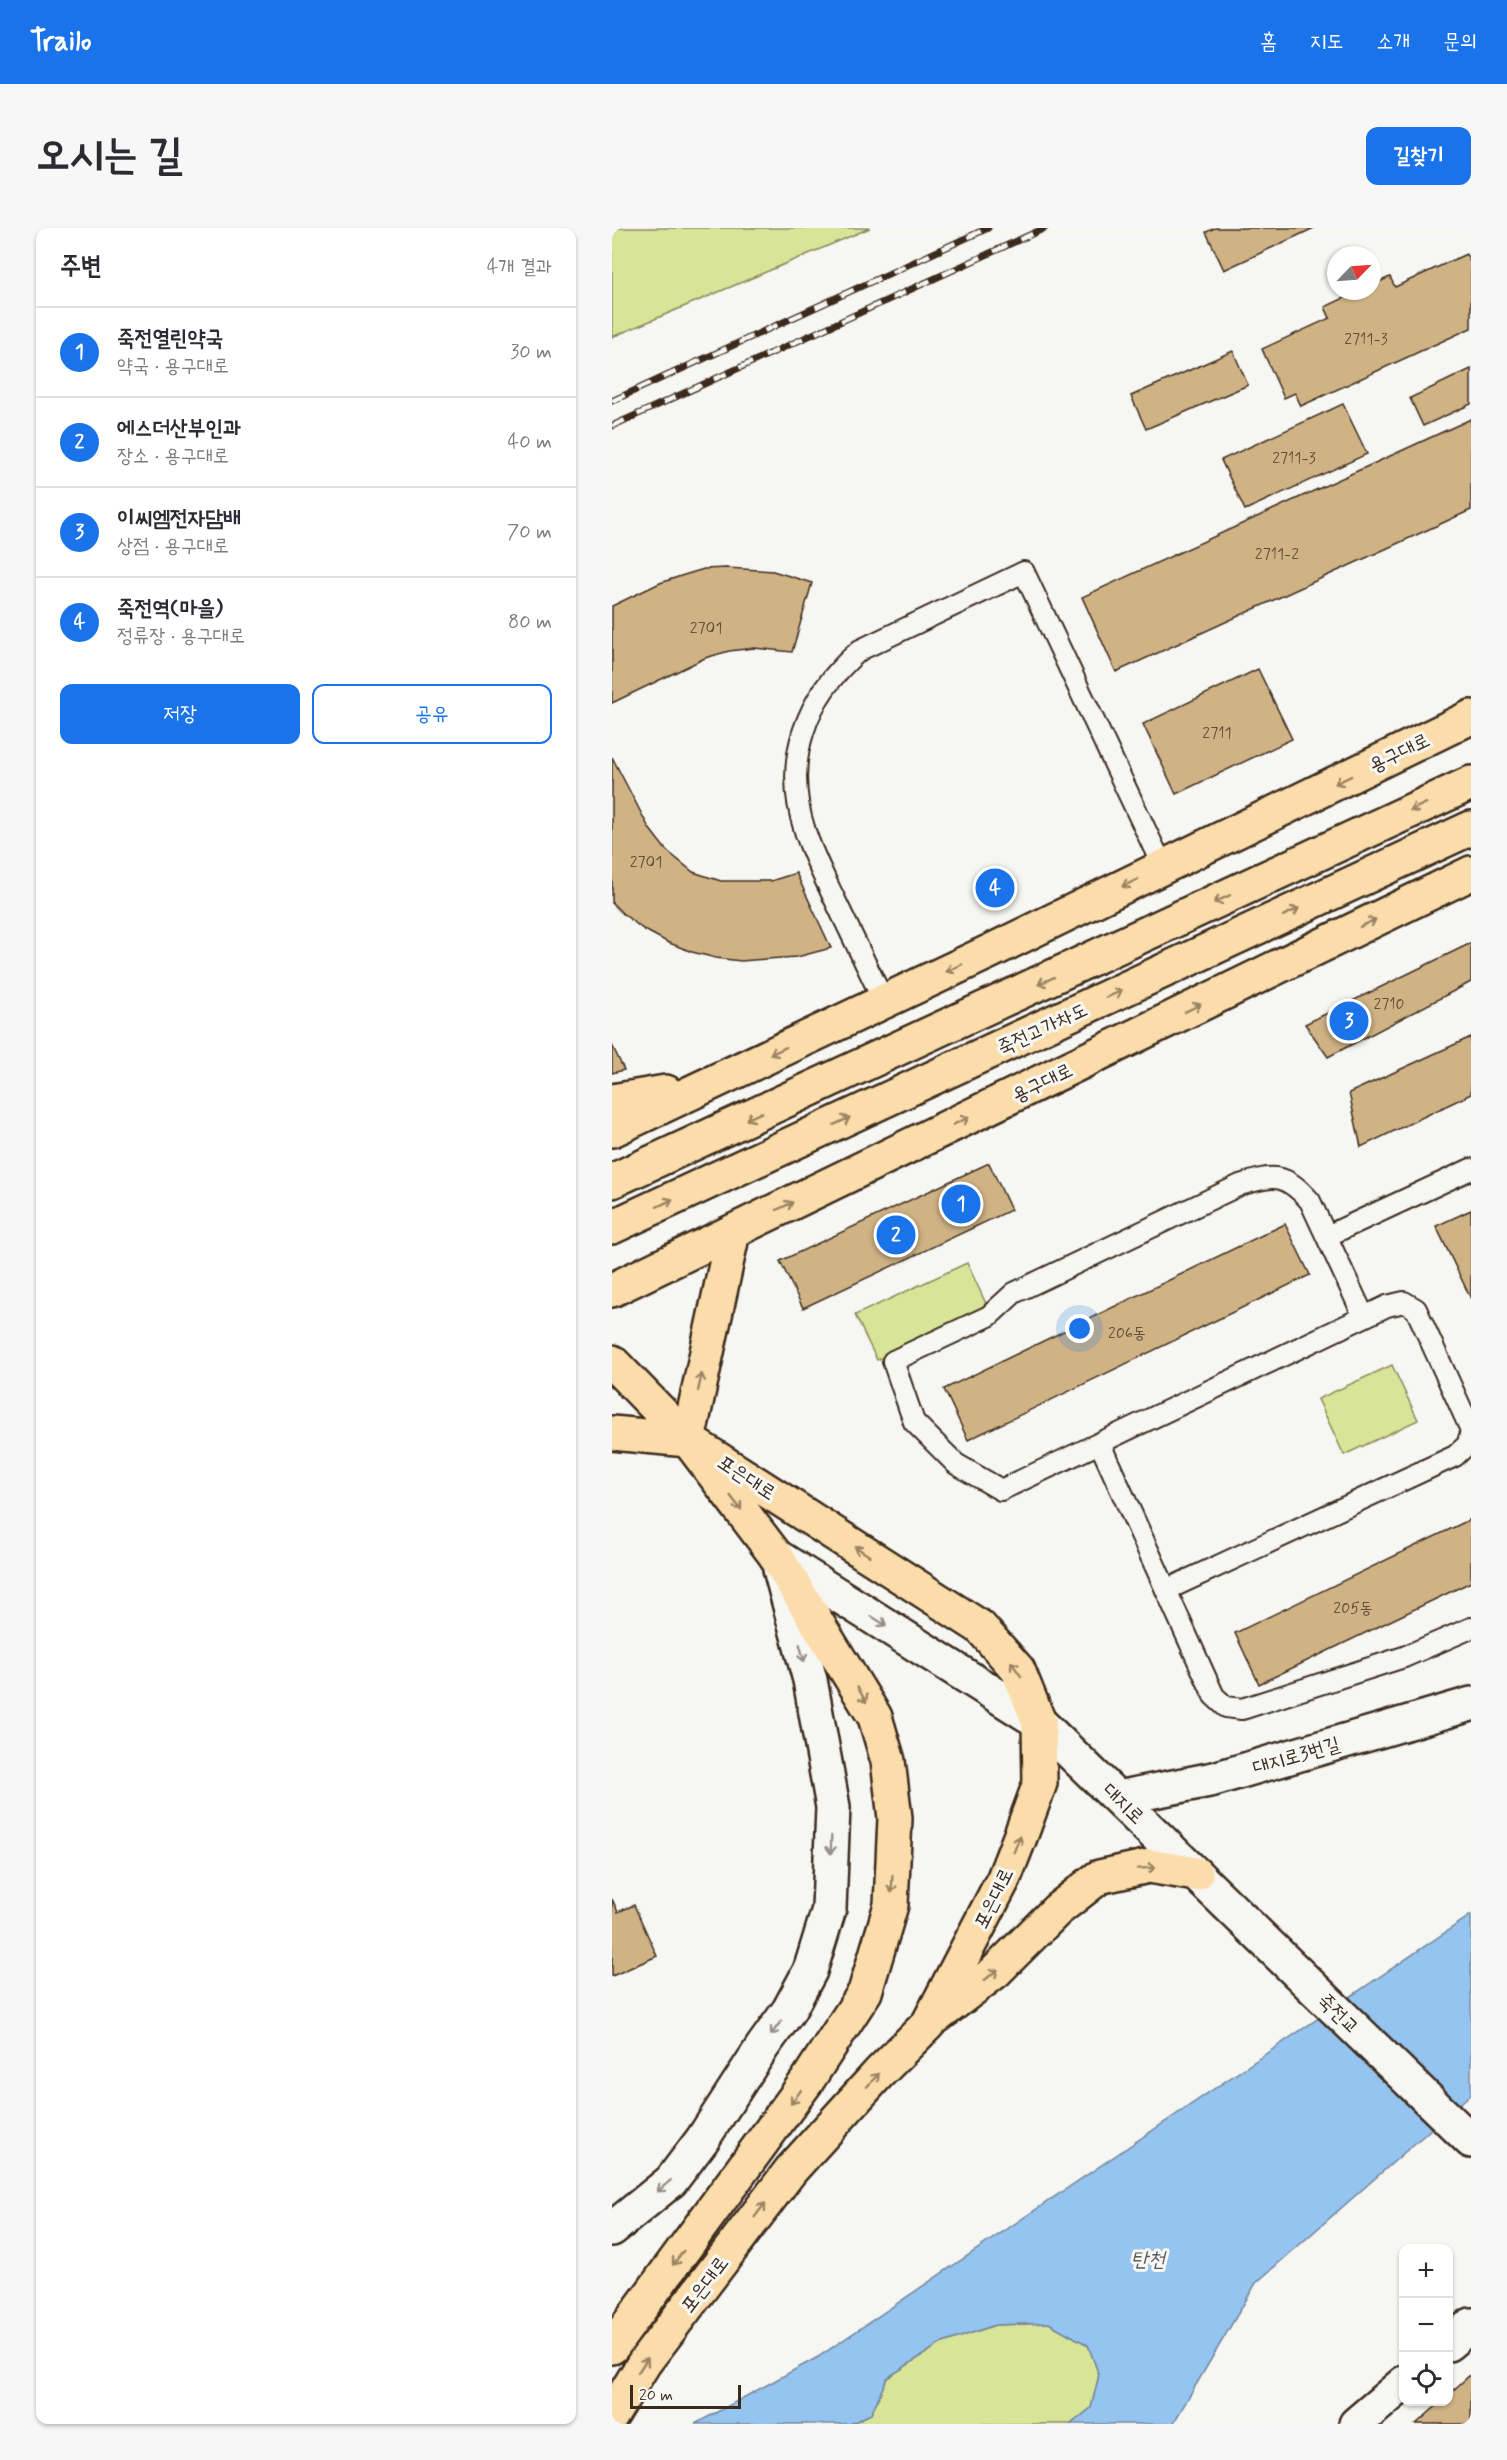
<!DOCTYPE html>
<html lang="ko">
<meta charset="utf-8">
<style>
body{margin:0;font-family:Mynerve,"Poor Story",sans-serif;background:#f7f7f7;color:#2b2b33}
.controls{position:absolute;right:18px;bottom:18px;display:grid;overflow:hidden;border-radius:12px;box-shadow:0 2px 4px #0004}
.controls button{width:54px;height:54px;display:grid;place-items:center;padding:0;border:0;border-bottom:2px solid #e1e1e2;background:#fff;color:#2b2b33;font:30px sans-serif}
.compass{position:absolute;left:715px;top:18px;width:54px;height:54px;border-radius:50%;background:#fff;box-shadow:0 2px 4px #0004;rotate:65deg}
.scale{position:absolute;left:18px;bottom:15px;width:111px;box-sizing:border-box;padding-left:6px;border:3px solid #3b2a1e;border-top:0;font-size:16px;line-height:21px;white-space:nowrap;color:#3b2a1e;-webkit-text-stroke:4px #f6f6f2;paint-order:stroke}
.you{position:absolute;left:468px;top:1101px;width:21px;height:21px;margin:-15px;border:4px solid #fff;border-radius:50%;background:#1a73e8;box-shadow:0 0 0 9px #1a73e833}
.badge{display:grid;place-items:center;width:39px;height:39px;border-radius:50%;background:#1a73e8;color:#fff;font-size:20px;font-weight:700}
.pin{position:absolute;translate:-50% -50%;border:3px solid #fff;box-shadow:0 2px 6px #0006}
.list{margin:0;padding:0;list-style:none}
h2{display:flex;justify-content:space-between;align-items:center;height:78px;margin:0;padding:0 24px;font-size:26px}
h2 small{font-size:20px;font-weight:400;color:#7c7c81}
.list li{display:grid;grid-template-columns:39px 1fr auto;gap:18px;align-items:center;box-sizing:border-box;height:90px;padding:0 24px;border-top:2px solid #e1e1e2}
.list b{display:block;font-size:22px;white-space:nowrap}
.list p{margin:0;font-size:20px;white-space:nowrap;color:#7c7c81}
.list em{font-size:20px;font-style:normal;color:#7c7c81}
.actions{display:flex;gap:12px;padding:18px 24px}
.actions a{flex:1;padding:14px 0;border:2px solid #1a73e8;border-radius:12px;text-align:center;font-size:21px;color:#1a73e8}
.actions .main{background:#1a73e8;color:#fff}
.icon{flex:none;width:33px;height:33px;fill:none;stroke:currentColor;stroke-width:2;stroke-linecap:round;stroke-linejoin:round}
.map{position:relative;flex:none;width:859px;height:2196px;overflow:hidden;border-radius:12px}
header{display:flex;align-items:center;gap:36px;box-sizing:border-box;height:84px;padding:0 30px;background:#1a73e8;color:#fff}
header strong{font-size:28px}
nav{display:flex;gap:33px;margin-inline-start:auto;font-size:21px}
.intro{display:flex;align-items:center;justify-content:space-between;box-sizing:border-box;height:144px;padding:0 36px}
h1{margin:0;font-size:42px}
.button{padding:15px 27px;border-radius:12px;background:#1a73e8;color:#fff;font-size:21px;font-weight:700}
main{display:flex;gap:36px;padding:0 36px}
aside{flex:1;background:#fff;border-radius:12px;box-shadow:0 2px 4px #0004}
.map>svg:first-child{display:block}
.green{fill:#d8e598;stroke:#8a885b;stroke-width:1.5}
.water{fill:#95c4f0;stroke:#71869c;stroke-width:1.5}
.building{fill:#d0b385;stroke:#3b2a1e;stroke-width:1.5}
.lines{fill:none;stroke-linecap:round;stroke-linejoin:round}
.service-casing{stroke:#3b2a1e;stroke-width:24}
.minor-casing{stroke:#3b2a1e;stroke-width:38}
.tertiary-casing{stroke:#3b2a1e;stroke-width:38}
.primary-casing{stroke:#3b2a1e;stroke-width:38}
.trunk-casing{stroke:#3b2a1e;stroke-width:38}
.service{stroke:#f6f6f2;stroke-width:20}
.minor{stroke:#f6f6f2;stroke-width:33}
.tertiary{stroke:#f6f6f2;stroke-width:33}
.primary{stroke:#fbddab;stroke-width:33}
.trunk{stroke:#fbddab;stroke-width:33}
.rail-casing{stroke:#3b2a1e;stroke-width:7}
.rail{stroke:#f6f6f2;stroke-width:4.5;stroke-dasharray:14;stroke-linecap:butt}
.oneway{stroke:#9b8464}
.oneway2{stroke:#989088}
.labels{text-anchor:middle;stroke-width:6;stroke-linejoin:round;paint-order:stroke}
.number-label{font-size:16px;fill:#604c38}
.street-label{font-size:20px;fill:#3b2a1e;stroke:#f6f6f2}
.water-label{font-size:21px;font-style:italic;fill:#56585d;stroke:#f6f6f2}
</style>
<header>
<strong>Trailo</strong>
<nav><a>홈</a><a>지도</a><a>소개</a><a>문의</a></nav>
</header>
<div class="intro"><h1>오시는 길</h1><a class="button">길찾기</a></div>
<main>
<aside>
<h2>주변<small>4개 결과</small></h2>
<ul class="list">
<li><span class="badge">1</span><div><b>죽전열린약국</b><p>약국 · 용구대로</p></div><em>30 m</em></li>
<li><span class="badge">2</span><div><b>에스더산부인과</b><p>장소 · 용구대로</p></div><em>40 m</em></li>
<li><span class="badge">3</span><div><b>이씨엠전자담배</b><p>상점 · 용구대로</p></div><em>70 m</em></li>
<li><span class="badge">4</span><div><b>죽전역(마을)</b><p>정류장 · 용구대로</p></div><em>80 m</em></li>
</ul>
<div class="actions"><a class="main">저장</a><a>공유</a></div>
</aside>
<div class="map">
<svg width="859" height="2196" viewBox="0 0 859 2196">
<rect width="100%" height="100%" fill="#f6f6f2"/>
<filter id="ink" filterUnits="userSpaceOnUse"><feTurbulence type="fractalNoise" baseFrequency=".0167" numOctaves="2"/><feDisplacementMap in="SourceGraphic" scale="12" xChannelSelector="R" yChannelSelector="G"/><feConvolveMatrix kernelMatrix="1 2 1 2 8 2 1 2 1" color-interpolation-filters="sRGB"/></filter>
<g filter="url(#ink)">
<!-- green -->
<g class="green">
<path d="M0 0H258L0 109Z"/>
<path d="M355 1035 376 1080 265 1132 243 1087Z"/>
<path d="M780 1137 806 1192 732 1227 706 1171Z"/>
<path d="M437 2095 476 2117 487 2147 479 2180 459 2196H238L259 2186 275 2150 328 2116 383 2097Z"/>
</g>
<!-- water -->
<path class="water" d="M859 1687V1866L644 2055 561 2196H459L479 2180 487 2147 476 2117 437 2095 383 2097 328 2116 275 2150 259 2186 238 2196H83L206 2129Z"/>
<!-- building -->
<g class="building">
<path d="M603 0H702L612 42 594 4Z"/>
<path d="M854 26 859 35V100L689 178 683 165 672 170 650 121 718 90 713 79 747 63H760V57L778 49 783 59Z"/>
<path d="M621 123 636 157 534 201 519 168Z"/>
<path d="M859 141V176L811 198 798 170Z"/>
<path d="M731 176 755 226 633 282 609 232Z"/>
<path d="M859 191V282L504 444 470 369Z"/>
<path d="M114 340 161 343 200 355 180 424 142 420 117 423 93 430 0 475V378L48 355 72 347 92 341Z"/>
<path d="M646 441 680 511 564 566 531 496Z"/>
<path d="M0 529 37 600 54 622 81 644 109 653H159L184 645 219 720 185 729 154 731 129 733 104 730 80 724 55 714 31 701 10 685 0 675Z"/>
<path d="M859 715V754L716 829 693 796Z"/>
<path d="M859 809V866L749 919 737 865Z"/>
<path d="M0 817 12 842 0 845Z"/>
<path d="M377 935 399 982 191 1080 168 1033Z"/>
<path d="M859 982V1071L824 998Z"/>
<path d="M673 996 698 1047 356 1212 332 1161Z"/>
<path d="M859 1291V1354L647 1456 623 1405Z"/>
<path d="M0 1671 6 1684 22 1677 45 1728 0 1748Z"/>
<path d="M859 2146V2196H804L829 2174H836V2167Z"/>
</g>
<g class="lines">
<defs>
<g id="service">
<path d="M272 774C256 741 240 708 224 674 213 651 201 628 193 603 170 533 193 469 248 422L412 344 551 639"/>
<path d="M715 1008 859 941"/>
<path d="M752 1089 698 973C673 945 662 946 628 957L402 1065 377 1088 281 1133 302 1194 344 1236 389 1262 752 1089 775 1078 792 1074 804 1081 859 1202"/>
<path d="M488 1216 602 1468 614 1479 630 1481 792 1429 859 1400"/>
<path d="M554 1362 843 1228 856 1216 859 1202"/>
</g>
<path id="minor" d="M506 1570 602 1551 859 1476"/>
<g id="tertiary">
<path d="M164 1328 427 1494 859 1913"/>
<path d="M0 2001 59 1953 90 1912 151 1818 177 1782 198 1743 217 1681 221 1579 198 1452 168 1341"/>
<path d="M836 2116 859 2097"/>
<path d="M744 2196 792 2155"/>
</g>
<g id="primary">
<path d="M0 873 54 864"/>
<path d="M0 902 381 722 859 489"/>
<path d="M0 953 859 555"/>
<path d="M0 999 859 600"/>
<path d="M0 1062 859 645"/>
<path d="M0 1134 76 1212 164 1328"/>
<path d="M0 1205 76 1212 368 1399 406 1442 427 1494"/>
<path d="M76 1212 121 1004"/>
</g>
<g id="trunk">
<path d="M324 1789 383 1744 445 1682 487 1649 537 1638 584 1646"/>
<path d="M0 2119 195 1853 253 1764 279 1677 283 1590 276 1533 263 1489 164 1328"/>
<path d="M0 2187 32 2135 179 1942 267 1845 316 1796 392 1650 410 1604 428 1555 427 1494"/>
</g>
</defs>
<!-- service casing -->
<use href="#service" class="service-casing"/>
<!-- minor casing -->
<use href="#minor" class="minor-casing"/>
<!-- tertiary casing -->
<use href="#tertiary" class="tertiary-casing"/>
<!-- primary casing -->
<use href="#primary" class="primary-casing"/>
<!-- trunk casing -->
<use href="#trunk" class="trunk-casing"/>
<!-- service -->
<use href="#service" class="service"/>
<!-- minor -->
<use href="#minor" class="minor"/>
<!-- tertiary -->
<use href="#tertiary" class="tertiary"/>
<!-- primary -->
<use href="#primary" class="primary"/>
<!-- trunk -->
<use href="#trunk" class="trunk"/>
<defs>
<g id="rail">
<path d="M0 173 376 0"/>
<path d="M0 198 433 0"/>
</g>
</defs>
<!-- rail casing -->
<use href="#rail" class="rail-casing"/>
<!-- rail -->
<use href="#rail" class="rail"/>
</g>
<!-- one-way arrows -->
<defs><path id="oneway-shaft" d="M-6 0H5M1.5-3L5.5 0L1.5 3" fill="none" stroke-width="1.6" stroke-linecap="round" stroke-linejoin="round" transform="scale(1.5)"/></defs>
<g class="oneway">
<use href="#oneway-shaft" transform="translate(731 552) rotate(154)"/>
<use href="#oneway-shaft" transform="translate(806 579) rotate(155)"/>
<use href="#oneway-shaft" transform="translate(518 655) rotate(154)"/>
<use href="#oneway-shaft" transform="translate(610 671) rotate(155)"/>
<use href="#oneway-shaft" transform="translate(679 684) rotate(-25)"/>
<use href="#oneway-shaft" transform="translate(756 695) rotate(-26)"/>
<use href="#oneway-shaft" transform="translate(342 740) rotate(155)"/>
<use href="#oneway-shaft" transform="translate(434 753) rotate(155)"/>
<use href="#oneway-shaft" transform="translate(502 766) rotate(-25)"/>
<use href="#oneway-shaft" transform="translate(581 780) rotate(-26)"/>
<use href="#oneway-shaft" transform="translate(166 823) rotate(155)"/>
<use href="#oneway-shaft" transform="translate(142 888) rotate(155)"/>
<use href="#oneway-shaft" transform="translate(230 893) rotate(-25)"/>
<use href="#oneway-shaft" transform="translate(349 893) rotate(-26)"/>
<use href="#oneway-shaft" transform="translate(53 975) rotate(-25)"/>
<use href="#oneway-shaft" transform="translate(173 978) rotate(-26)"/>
<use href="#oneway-shaft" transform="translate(88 1154) rotate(-78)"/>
<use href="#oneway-shaft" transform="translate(124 1275) rotate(53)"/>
<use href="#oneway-shaft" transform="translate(250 1323) rotate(-147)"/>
<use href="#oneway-shaft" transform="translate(404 1441) rotate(-125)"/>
<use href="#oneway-shaft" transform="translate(250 1467) rotate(60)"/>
<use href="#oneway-shaft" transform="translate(405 1616) rotate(-68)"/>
<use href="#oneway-shaft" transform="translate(535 1640) rotate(-4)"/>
<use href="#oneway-shaft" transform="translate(280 1656) rotate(93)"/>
<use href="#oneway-shaft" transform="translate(379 1747) rotate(-39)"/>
<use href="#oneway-shaft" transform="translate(261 1852) rotate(-48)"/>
<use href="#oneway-shaft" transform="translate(184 1869) rotate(126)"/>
<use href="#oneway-shaft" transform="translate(148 1982) rotate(-53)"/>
<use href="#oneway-shaft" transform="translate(66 2030) rotate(127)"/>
<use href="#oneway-shaft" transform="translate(31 2137) rotate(-56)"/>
</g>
<g class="oneway2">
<use href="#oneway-shaft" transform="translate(267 1393) rotate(32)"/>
<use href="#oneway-shaft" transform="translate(190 1425) rotate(75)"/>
<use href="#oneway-shaft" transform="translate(219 1617) rotate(92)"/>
<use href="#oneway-shaft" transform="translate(164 1800) rotate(126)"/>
<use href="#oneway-shaft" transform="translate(52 1958) rotate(139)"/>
</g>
</g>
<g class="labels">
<!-- number labels -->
<g class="number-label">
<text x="754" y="116">2711-3</text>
<text x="682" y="235">2711-3</text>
<text x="665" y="331">2711-2</text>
<text x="94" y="405">2701</text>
<text x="605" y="510">2711</text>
<text x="34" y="639">2701</text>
<text x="777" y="781">2710</text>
<text x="515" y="1110">206동</text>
<text x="741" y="1385">205동</text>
</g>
<!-- street labels -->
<g class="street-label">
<text transform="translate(787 524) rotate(-26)" y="7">용구대로</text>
<text transform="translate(430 800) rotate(-25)" y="7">죽전고가차도</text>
<text transform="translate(430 854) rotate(-26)" y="7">용구대로</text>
<text transform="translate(135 1249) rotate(33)" y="7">포은대로</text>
<text transform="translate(684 1527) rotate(-16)" y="7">대지로3번길</text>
<text transform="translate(512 1575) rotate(44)" y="7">대지로</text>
<text transform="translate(381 1670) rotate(-64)" y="7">포은대로</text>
<text transform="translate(727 1785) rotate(44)" y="7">죽전교</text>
<text transform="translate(92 2056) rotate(-53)" y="7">포은대로</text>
</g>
<!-- water labels -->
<g class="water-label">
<text x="536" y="2038">탄천</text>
</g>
</g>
</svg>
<div class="controls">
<button>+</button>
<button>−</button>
<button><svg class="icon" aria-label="locate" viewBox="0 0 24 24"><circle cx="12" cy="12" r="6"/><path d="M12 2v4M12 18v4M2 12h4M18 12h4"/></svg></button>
</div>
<svg class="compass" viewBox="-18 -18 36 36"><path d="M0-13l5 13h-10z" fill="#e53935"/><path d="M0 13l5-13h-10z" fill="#7c7c81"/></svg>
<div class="scale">20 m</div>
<div class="you"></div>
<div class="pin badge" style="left:349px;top:976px">1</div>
<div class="pin badge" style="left:284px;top:1007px">2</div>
<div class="pin badge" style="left:737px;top:793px">3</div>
<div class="pin badge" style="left:383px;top:660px">4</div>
</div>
</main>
